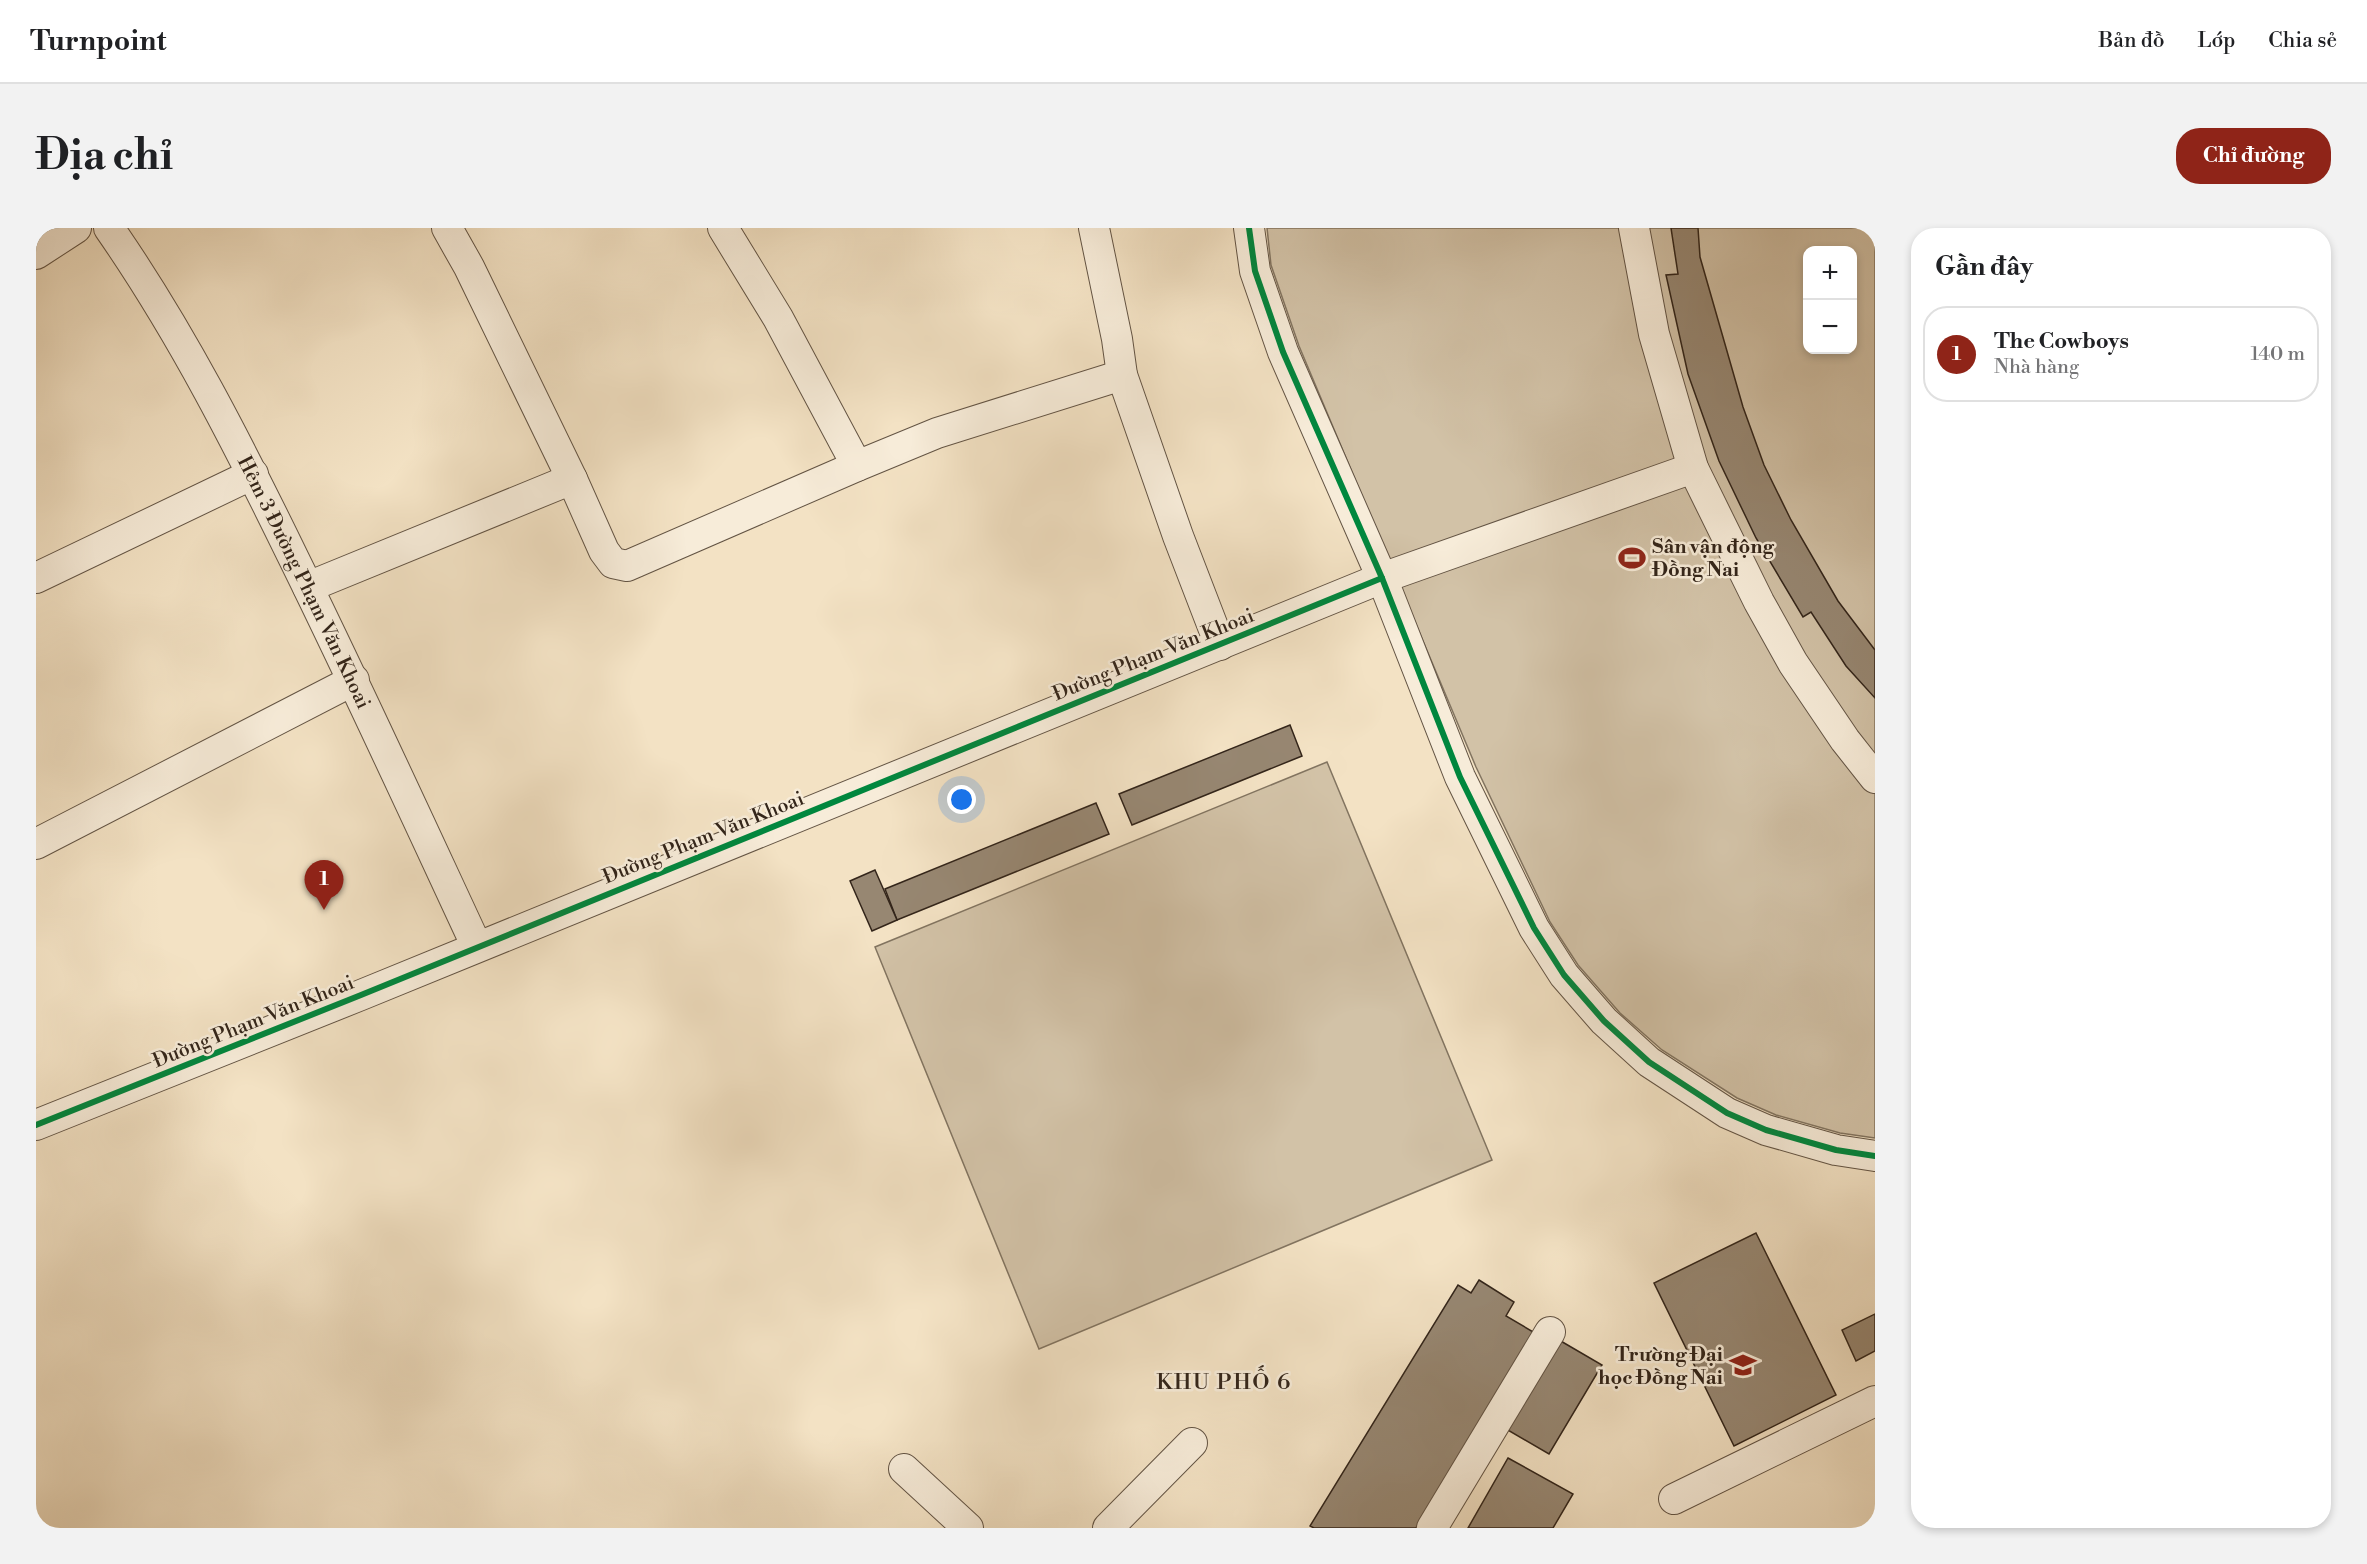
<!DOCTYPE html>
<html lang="vi">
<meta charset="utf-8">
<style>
body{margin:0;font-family:"Libre Bodoni",serif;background:#f2f2f2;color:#202124}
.controls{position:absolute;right:18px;top:18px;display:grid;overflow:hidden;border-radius:12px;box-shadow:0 3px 9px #0003}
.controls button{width:54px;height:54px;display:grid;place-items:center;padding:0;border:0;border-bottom:2px solid #e0e0e0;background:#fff;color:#202124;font:30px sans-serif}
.you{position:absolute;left:926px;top:572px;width:21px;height:21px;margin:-15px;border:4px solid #fff;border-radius:50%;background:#1a73e8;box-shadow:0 0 0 9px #1a73e833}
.badge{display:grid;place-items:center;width:39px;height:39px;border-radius:50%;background:#8f2418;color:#fff;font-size:20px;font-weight:700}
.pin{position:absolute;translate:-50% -50px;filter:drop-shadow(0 2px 3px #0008)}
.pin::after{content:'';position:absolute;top:32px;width:21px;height:18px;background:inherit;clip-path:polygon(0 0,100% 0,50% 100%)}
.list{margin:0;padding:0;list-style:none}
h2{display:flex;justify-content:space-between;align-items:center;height:78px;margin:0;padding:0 24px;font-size:26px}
h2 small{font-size:20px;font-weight:400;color:#757577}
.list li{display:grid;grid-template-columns:39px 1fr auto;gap:18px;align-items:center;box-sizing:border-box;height:96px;margin:0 12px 12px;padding:0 12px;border:2px solid #e0e0e0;border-radius:24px}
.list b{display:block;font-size:22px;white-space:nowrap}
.list p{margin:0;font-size:20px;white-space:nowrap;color:#757577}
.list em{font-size:20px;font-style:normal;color:#757577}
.map{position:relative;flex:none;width:1839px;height:1300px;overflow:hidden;border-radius:24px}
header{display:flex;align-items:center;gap:36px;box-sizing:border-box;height:84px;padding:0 30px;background:#fff;border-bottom:2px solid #e0e0e0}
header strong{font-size:28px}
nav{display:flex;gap:33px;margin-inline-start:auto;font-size:21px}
.intro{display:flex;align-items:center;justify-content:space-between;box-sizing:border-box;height:144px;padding:0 36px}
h1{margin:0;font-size:42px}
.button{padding:15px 27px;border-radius:24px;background:#8f2418;color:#fff;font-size:21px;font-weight:700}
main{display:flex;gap:36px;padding:0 36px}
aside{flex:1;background:#fff;border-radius:24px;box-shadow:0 3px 9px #0003}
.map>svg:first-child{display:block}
.green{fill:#d2c2a7;stroke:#827460;stroke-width:1.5;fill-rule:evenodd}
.building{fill:#978772;stroke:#33251a;stroke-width:1.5}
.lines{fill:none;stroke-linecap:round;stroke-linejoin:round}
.minor-casing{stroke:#635444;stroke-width:32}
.minor{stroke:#f7ecd9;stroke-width:30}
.cycleway-casing{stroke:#f7ecd9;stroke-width:10}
.cycleway{stroke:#00873e;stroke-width:6}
.labels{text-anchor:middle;stroke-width:5;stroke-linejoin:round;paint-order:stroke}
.poi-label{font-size:20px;font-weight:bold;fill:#33251a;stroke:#f7ecd9;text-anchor:start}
.street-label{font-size:20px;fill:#33251a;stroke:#f7ecd9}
.quarter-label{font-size:22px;letter-spacing:1.5px;fill:#33251a;stroke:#f7ecd9}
</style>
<header>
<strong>Turnpoint</strong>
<nav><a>Bản đồ</a><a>Lớp</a><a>Chia sẻ</a></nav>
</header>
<div class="intro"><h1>Địa chỉ</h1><a class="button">Chỉ đường</a></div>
<main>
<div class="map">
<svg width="1839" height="1300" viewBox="0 0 1839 1300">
<rect width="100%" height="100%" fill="#f3e2c4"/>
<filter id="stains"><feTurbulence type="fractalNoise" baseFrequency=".00333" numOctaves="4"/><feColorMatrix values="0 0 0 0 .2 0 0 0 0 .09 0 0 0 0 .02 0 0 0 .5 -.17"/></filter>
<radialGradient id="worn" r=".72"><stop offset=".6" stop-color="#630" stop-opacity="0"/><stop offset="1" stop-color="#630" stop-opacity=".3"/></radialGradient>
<!-- green -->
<g class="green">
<path d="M1231 0H1839V910L1804 905 1740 887 1701 870 1626 822 1584 785 1542 737 1514 694 1440 539 1263 118 1235 37ZM1772 22H1816V122H1772Z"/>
<path d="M1291 534 1456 932 1003 1121 839 719Z"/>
</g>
<!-- building -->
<g class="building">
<path d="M1635 0H1662L1664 29 1707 179 1728 237 1755 292 1802 373 1839 422V470L1810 438 1775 384 1767 389 1720 310 1683 233 1652 146 1630 47 1642 46Z"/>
<path d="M1254 497 1266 528 1096 597 1083 566Z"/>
<path d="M1060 575 1073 606 861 692 849 661Z"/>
<path d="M839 642 861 692 836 703 814 653Z"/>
<path d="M1720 1005 1800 1167 1698 1218 1618 1055Z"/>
<path d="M1443 1052 1478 1074 1470 1088 1499 1105 1380 1300H1278L1274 1298 1422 1057 1435 1065Z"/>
<path d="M1839 1086V1123L1820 1133 1806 1102Z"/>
<path d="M1523 1112 1566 1137 1513 1226 1470 1201Z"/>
<path d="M1472 1230 1537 1266 1517 1300H1432Z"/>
</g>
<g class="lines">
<defs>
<g id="minor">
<path id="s1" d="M73 0C146 105 203 218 259 333 322 461 381 590 441 719"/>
<path d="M411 0 433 39 536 251 568 323 577 335 591 338 821 238 901 205 1086 147"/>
<path d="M687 0 742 90 821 238"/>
<path d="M1058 0 1081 111 1086 147 1142 308 1184 417"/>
<path d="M1213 0 1219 43 1247 124 1346 350 1424 549 1498 700 1528 747 1568 793 1613 834 1691 885 1730 902 1800 922 1839 928"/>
<path d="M1598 0 1618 106 1657 240 1723 374 1757 435 1809 512 1839 550"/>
<path d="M0 26 40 0"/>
<path d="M0 350 217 246"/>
<path d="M272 359 536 251"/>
<path d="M0 616 318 452"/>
<path d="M0 897 325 767 1346 350 1657 240"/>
<path d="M868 1241 932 1300"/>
<path d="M1638 1271 1839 1173"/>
<path d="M1072 1300 1156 1215"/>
<path d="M1396 1300 1514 1104"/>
</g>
</defs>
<!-- minor casing -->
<use href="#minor" class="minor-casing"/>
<!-- minor -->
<use href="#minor" class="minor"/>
<defs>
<g id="cycleway">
<path d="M1213 0 1219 43 1247 124 1346 350 1424 549 1498 700 1528 747 1568 793 1613 834 1691 885 1730 902 1800 922 1839 928"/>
<path d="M0 897 325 767 1346 350"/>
</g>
</defs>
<!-- cycleway casing -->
<use href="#cycleway" class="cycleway-casing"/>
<!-- cycleway -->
<use href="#cycleway" class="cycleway"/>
</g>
<!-- icons -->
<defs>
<symbol id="stadium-bare" viewBox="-9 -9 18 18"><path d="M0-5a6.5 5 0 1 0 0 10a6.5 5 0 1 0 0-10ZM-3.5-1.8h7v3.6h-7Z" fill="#8f2418" stroke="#f7ecd9" stroke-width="2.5" paint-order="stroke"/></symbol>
<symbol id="university-bare" viewBox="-9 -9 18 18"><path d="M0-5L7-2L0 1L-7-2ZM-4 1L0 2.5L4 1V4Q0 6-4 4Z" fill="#8f2418" stroke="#f7ecd9" stroke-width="2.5" paint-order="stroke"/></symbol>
</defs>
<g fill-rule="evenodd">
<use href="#stadium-bare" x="1577" y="311" width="38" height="38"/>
<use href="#university-bare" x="1688" y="1118" width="38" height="38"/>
</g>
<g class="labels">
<!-- poi labels -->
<g class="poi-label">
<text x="1616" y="325">Sân vận động<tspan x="1616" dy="23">Đồng Nai</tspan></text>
<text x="1687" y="1133" text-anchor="end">Trường Đại<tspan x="1687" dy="23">học Đồng Nai</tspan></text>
</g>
<!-- street labels -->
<g class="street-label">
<text dy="7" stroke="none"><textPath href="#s1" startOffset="405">Hẻm 3 Đường Phạm Văn Khoai</textPath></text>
<text transform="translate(1117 426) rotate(-22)" y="7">Đường Phạm Văn Khoai</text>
<text transform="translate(667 609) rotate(-22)" y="7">Đường Phạm Văn Khoai</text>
<text transform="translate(217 793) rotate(-22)" y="7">Đường Phạm Văn Khoai</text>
</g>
<!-- quarter labels -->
<g class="quarter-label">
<text x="1188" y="1161">KHU PHỐ 6</text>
</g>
</g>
<rect width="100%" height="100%" filter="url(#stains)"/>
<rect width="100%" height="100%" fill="url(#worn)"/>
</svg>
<div class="controls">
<button>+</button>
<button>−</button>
</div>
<div class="you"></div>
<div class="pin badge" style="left:288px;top:682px">1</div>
</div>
<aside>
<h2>Gần đây<small></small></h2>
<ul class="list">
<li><span class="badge">1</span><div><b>The Cowboys</b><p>Nhà hàng</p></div><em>140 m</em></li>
</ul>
</aside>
</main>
